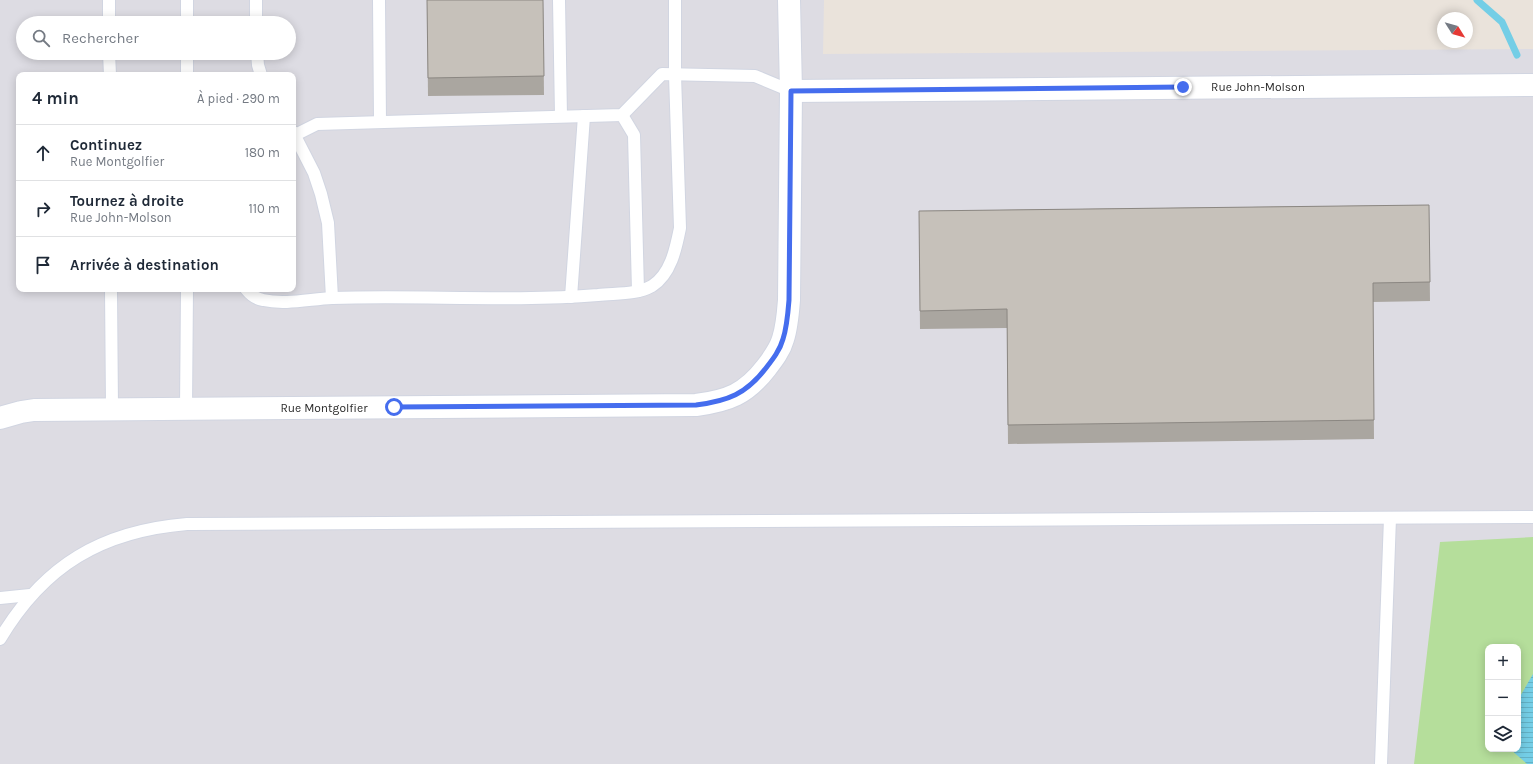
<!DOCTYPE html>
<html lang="fr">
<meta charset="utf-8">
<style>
body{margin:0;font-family:Karla,sans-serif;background:#f6f6f7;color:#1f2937}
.controls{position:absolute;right:12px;bottom:12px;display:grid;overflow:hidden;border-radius:8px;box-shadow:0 2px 10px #0003}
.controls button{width:36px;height:36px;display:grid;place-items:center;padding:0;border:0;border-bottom:1px solid #e0e1e3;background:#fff;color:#1f2937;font:20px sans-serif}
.compass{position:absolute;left:1437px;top:12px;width:36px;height:36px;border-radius:50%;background:#fff;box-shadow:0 2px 10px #0003;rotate:127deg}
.stop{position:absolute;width:12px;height:12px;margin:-9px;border:3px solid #456dee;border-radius:50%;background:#fff}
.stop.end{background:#456dee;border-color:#fff;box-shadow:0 1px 4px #0008}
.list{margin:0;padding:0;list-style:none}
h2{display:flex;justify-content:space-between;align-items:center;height:52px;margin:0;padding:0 16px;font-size:17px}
h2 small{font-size:13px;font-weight:400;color:#747a83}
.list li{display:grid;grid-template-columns:26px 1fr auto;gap:12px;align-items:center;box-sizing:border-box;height:56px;padding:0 16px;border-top:1px solid #e0e1e3}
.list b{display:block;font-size:15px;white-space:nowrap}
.list p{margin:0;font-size:13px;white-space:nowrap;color:#747a83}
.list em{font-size:13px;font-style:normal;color:#747a83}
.icon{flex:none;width:22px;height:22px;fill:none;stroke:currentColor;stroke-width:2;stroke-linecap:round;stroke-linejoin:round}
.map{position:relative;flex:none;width:1533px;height:764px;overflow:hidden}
.search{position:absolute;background:#fff;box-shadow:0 2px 10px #0003;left:16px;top:16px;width:280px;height:44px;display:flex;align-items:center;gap:10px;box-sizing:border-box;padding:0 14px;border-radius:22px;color:#747a83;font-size:15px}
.panel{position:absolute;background:#fff;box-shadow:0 2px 10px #0003;left:16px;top:72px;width:280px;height:220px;border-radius:8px}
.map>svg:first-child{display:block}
.industrial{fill:#dddce3;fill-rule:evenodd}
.grass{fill:#b5de9b;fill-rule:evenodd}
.water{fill:url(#water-rules)}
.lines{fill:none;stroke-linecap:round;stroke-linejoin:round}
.stream{stroke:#74cee6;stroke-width:7}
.service-casing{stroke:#d1d5e1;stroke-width:14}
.minor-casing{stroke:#d1d5e1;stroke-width:24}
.service{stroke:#fff;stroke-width:12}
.minor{stroke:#fff;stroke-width:22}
.wall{fill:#aaa6a0}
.building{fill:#c6c1ba;stroke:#8b8782}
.route{stroke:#456dee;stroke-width:5}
.labels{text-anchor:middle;stroke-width:3;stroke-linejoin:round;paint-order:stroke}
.street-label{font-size:12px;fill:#292929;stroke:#fff}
</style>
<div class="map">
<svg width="1533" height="764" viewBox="0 0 1533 764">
<defs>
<pattern id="water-rules" width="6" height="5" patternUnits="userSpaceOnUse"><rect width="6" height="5" fill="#74cee6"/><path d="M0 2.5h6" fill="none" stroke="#64b1c5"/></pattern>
</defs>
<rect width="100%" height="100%" fill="#eae3db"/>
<!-- industrial -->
<path class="industrial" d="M0 0H824L823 54 1533 49V764H0ZM23 23H289V53H23ZM19 75H293V289H19ZM1488 647H1518V749H1488Z"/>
<!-- grass -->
<path class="grass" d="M1533 537V764H1414L1440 542ZM1488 647H1518V749H1488Z"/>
<!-- water -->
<path class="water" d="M1533 674V764H1527L1510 749H1518V700Z"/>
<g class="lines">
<!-- stream -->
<path class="stream" d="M1477 0 1502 22 1517 55"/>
<defs>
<g id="service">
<path d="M109 0V23"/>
<path d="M187 0V23"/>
<path d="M256 0V23"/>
<path d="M379 0 380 122"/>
<path d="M559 0 561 116"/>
<path d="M109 53 110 75"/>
<path d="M187 53V75"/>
<path d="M257 53 258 65 261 75"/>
<path d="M622 115 634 135 638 291"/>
<path d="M293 132 314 173 321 194 328 223 332 298"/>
<path d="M293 136 317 124 622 115 662 74 755 76 791 91"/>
<path d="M111 289 112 409"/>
<path d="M246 289C250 294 256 299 263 300 285 305 310 299 332 298 421 295 510 302 598 295 616 293 636 295 652 286 671 274 676 248 680 228L675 75V0"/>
<path d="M571 297 584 116"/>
<path d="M186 409 187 289"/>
<path d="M0 598 30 595"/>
<path d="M0 639C44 565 102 531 187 524L1533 517"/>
<path d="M1381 764 1390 518"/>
</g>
<g id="minor">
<path d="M791 91 1533 85"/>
<path d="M0 418 21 412 34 410 696 405C728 401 746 394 766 368 773 359 780 350 783 339 787 327 788 313 789 300L791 91 789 0"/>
</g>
</defs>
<!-- service casing -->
<use href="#service" class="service-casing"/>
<!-- minor casing -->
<use href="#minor" class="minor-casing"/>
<!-- service -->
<use href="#service" class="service"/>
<!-- minor -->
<use href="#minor" class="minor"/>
</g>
<!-- wall -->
<g class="wall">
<path d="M427 0H543L544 95 428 96Z"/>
<path d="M1429 205 1430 301 1373 302 1374 439 1008 444 1007 328 920 329 919 211Z"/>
</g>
<!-- building -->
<g class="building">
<path d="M427 0H543L544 76 428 78Z"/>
<path d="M1429 205 1430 282 1373 283 1374 420 1008 425 1007 309 920 311 919 211Z"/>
</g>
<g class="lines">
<!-- route -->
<path class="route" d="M394 407 696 405C728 401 746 394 766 368 773 359 780 350 783 339 787 327 788 313 789 300L791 91 1183 87"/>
</g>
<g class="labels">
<!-- street labels -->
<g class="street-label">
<text x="1258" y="91">Rue John-Molson</text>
<text x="324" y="412">Rue Montgolfier</text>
</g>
</g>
</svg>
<div class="controls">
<button>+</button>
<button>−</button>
<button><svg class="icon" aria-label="layers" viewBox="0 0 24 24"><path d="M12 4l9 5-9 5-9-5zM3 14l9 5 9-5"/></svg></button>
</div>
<svg class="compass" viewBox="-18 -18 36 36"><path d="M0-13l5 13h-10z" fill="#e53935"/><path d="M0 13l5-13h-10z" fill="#747a83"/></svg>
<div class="stop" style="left:394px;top:407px"></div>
<div class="stop end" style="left:1183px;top:87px"></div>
<div class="search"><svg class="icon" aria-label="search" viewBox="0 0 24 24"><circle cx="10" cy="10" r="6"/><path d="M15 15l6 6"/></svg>Rechercher</div>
<section class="panel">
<h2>4 min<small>À pied · 290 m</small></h2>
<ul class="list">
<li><svg class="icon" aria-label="ahead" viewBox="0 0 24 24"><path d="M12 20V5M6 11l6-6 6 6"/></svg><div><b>Continuez</b><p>Rue Montgolfier</p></div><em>180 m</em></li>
<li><svg class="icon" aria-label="right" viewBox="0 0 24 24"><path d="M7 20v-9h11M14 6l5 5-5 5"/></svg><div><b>Tournez à droite</b><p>Rue John-Molson</p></div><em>110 m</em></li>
<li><svg class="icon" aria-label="arrive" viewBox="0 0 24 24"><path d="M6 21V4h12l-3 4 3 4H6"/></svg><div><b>Arrivée à destination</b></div></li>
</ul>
</section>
</div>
